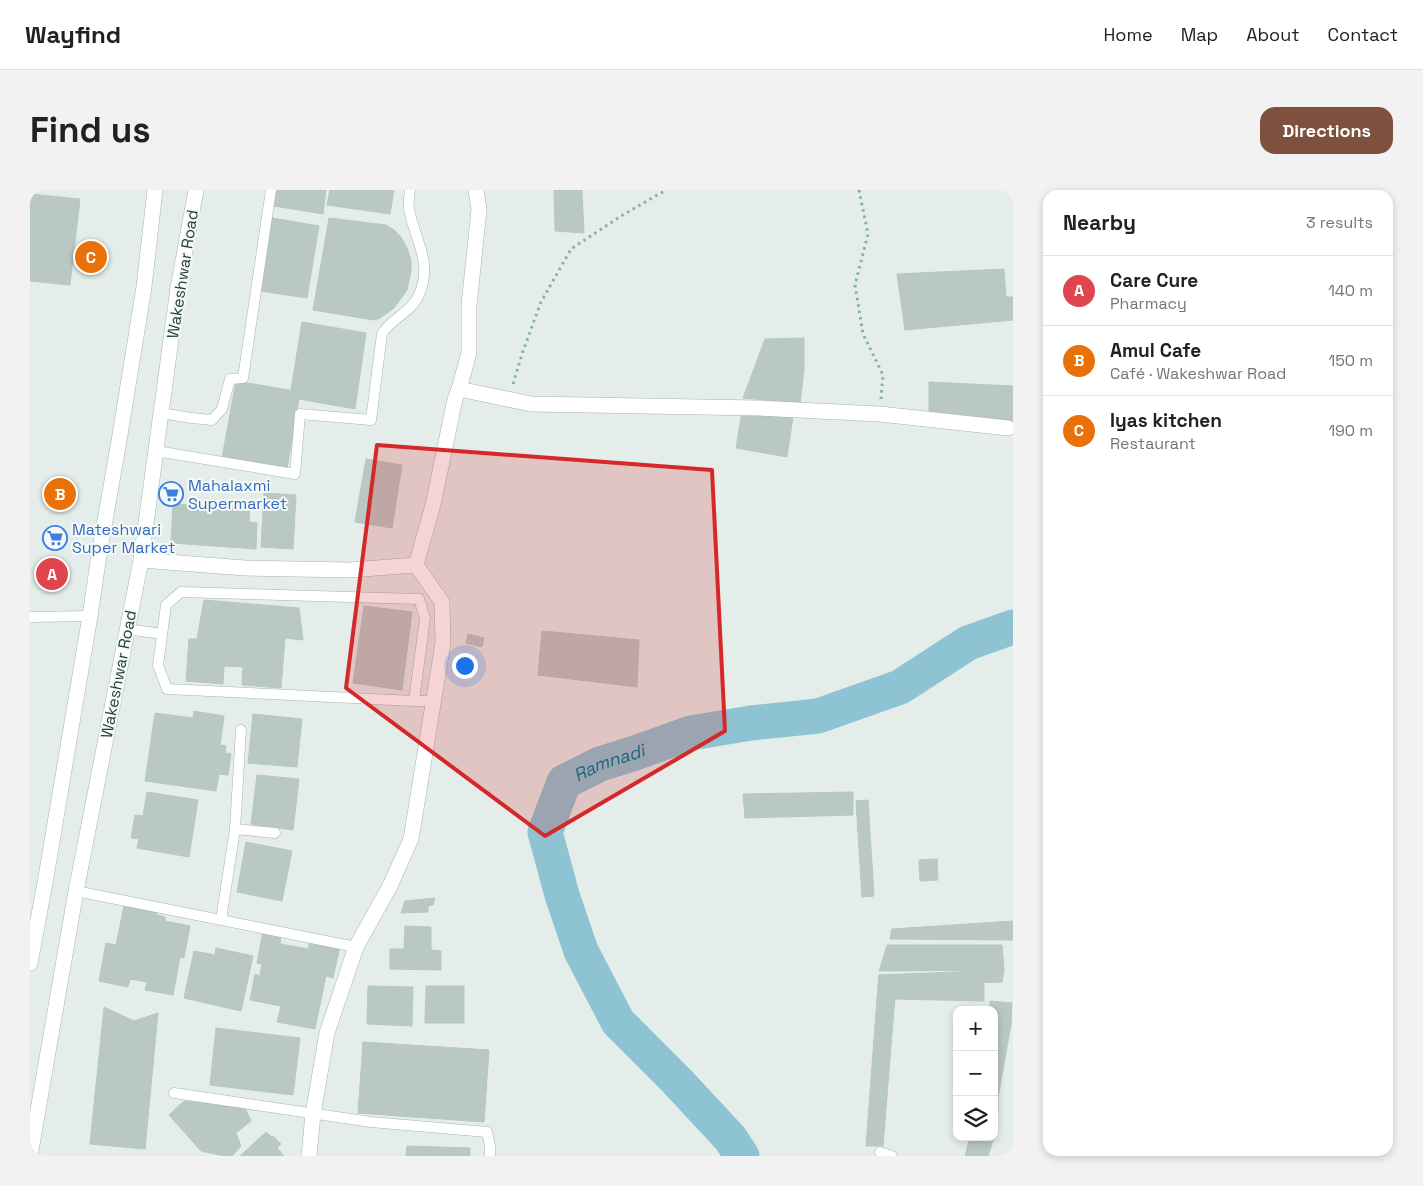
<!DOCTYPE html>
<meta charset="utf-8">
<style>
body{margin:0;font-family:"Space Grotesk",sans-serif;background:#f2f2f2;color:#202124}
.controls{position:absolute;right:15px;bottom:15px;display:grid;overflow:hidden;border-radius:10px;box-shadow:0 2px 8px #0003}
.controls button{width:45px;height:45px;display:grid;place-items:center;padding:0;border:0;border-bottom:1px solid #e0e0e0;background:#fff;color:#202124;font:25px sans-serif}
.you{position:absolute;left:434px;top:475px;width:18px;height:18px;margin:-12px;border:4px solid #fff;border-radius:50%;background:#1a73e8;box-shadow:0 0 0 8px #1a73e833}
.badge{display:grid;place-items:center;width:32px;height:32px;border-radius:50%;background:#7e513e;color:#fff;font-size:16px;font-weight:700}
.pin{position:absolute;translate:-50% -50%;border:2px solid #fff;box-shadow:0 1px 5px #0006}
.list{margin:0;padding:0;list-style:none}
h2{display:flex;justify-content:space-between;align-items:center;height:65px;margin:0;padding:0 20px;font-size:21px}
h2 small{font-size:16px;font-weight:400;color:#757577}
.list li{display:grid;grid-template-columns:32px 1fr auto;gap:15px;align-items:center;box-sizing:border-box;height:70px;padding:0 20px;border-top:1px solid #e0e0e0}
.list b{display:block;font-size:19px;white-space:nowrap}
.list p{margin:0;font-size:16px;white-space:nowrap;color:#757577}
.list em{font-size:16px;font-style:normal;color:#757577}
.icon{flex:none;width:28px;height:28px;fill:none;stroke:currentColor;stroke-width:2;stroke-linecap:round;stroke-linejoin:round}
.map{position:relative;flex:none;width:983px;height:966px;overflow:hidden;border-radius:15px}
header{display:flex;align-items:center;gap:30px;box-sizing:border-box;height:70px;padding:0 25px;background:#fff;border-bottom:1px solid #e0e0e0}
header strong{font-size:24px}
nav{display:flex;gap:28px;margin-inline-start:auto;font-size:18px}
.intro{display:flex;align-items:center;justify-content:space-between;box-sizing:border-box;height:120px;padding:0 30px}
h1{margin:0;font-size:35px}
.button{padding:12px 22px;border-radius:15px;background:#7e513e;color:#fff;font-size:18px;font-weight:700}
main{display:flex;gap:30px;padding:0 30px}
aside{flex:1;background:#fff;border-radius:15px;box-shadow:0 2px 8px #0003}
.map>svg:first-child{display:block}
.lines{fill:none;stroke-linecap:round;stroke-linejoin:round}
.river{stroke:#8dc3d2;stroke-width:35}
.building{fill:#b9c8c3;stroke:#b6c7c1}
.service-casing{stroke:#a6b5b1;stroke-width:11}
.minor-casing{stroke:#a6b5b1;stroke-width:16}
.path{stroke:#85b1a6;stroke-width:3;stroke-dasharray:2.5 4;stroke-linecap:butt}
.service{stroke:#fff;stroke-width:10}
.minor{stroke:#fff;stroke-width:15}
.marked{fill:#d62828;fill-opacity:0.2;stroke:#d62828;stroke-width:4;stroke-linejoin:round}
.labels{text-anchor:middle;stroke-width:4;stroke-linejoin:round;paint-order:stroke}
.street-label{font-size:16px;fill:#233f39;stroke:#f5faf8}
.shop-label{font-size:16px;fill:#366cbe;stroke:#f5faf8;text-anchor:start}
.water-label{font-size:18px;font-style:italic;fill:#1d667c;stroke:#f5faf8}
</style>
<header>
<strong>Wayfind</strong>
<nav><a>Home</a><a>Map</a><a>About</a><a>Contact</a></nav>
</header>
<div class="intro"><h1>Find us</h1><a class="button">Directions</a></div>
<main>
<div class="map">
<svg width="983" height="966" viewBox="0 0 983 966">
<rect width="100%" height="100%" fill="#e4edea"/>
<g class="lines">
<!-- river -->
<path class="river" id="s1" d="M712 966 700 948 646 890 588 832 551 761 532 705 515 642 534 592 570 574 605 563 661 543 721 533 788 526 870 497 938 453 983 437"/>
</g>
<!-- building -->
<g class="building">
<path d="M246 0H296L293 24 244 16Z"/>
<path d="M300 0H364L360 24 297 15Z"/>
<path d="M524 0H552L554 43 525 41Z"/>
<path d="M0 4 50 9 40 95 0 91Z"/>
<path d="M242 28 289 36 277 108 230 101Z"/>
<path d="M299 28 356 35 364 40 371 47 377 58 381 70V81L377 100 364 118 350 128 344 130 283 120Z"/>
<path d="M974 79 976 107H983V130L875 140 867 84Z"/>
<path d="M272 132 336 143 325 219 269 209 270 202 261 200Z"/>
<path d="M774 148V180L770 213 713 208 735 149Z"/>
<path d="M206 191 270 202 257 279 192 268Z"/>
<path d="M899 192 983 196V233L899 227Z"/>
<path d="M712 222 763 227 757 267 706 258Z"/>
<path d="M336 269 372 275 362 338 325 332Z"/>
<path d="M234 303 266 305 263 359 231 357Z"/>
<path d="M143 314 220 318 219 332 227 333 226 359 141 353Z"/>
<path d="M174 410 269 418 273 450 255 448 251 498 212 495 213 477 194 476 193 494 156 491 159 449H167Z"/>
<path d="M334 416 382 422 372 500 323 493Z"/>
<path d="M512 441 609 450 607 497 508 485Z"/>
<path d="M438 444 454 448 452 457 436 453Z"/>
<path d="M164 521 194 526 190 555 196 556 195 563 201 564 198 585 189 584 186 601 115 591 125 523 163 528Z"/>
<path d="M223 524 272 529 267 577 218 573Z"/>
<path d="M227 585 269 589 263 640 221 634Z"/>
<path d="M117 602 168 610 159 667 107 658 109 649 101 648 105 625 113 626Z"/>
<path d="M823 602V625L715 628 713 604Z"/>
<path d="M838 610 844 706 832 707 826 611Z"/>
<path d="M216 652 262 661 252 711 207 702Z"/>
<path d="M907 669 908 690 890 691 889 670Z"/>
<path d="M405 708 403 715 398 716V722L371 723 375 711Z"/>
<path d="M94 716 127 722 126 725 135 727V731L160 736 154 768 150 767 143 805 115 800 117 792 100 789 98 797 69 791 76 753 86 755Z"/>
<path d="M983 731V750L860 749 862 739Z"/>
<path d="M375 736 401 737V760L411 761V780L360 779V759H374Z"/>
<path d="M233 742 251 745 250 754 278 759 280 751 310 756 303 788 296 786 285 839 247 832 251 816 220 810 225 784 230 786 232 774 227 773Z"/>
<path d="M857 755H972L974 780 849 781Z"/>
<path d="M186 758 223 766 211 821 154 808 164 761 185 765Z"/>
<path d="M974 780 972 792 848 795 849 785Z"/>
<path d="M954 793V811L864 809 866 794Z"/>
<path d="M866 794 853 956H836L848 795Z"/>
<path d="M338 796 383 797 382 836 337 834Z"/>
<path d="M396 796H434V833H395Z"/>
<path d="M960 811 982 813 981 834 964 836V820H960Z"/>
<path d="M74 817 104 831 128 823 115 959 60 954Z"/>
<path d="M981 834 968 908V924L964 923 965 837Z"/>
<path d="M186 838 270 848 263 905 180 895Z"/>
<path d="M333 852 459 860 454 932 328 923Z"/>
<path d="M154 911 215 918 221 931 206 943 211 956 202 966H195L171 961 139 925Z"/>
<path d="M236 942 242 947 243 946 251 954 247 958 254 966H210Z"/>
<path d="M940 947H964L958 966H935Z"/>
<path d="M377 956 440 958V966H376Z"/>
</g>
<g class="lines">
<defs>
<g id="service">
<path d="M131 223 162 228 182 230 192 219 200 189 213 188 241 0"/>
<path d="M126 261 265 284 270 224 341 230 352 144C360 129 381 123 389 105 403 71 385 51 379 19 378 13 379 6 380 0"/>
<path d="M0 427 60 426"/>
<path d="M97 439 132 444"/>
<path d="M384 511 395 428 389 409 151 402 136 415 128 475 137 499 384 511H404"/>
<path d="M205 639 245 643"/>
<path d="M46 701 326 757"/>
<path d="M191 730 205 639 211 540"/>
<path d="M144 903 341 932 457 942 460 956V964"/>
<path d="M850 962 862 966"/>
</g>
<g id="minor">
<path d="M429 199 501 214 728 218 850 224 978 238"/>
<path d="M111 370 215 378 320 380 386 375"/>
<path d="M386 375 403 315 425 209 429 199 439 163V115L449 20 446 0"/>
<path d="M0 773 15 693 60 426 69 365 90 245 114 97 125 0"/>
<path d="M0 966 46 701 111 370 148 98 166 0"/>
<path d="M279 966 283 924 297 843 326 757 360 696 381 649 413 453 412 412 386 375"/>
</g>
</defs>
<!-- service casing -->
<use href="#service" class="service-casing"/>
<!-- minor casing -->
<use href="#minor" class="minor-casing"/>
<!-- path -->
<g class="path">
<path d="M829 0 838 44 825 95 833 144 853 185 851 209"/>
<path d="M483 194 493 161 511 112 541 59 591 26 636 0"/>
</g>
<!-- service -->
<use href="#service" class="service"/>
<!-- minor -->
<use href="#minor" class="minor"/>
</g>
<!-- marked area -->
<path class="marked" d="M347 255 682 280 695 541 515 646 316 498Z"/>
<!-- icons -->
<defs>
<symbol id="supermarket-ring" viewBox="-11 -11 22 22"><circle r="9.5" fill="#f5faf8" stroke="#3f7fe0" stroke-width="1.5"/><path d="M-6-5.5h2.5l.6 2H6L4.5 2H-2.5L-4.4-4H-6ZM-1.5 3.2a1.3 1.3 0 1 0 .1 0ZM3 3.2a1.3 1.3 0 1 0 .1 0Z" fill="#3f7fe0"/></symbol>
</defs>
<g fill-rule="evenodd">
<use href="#supermarket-ring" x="127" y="290" width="28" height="28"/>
<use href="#supermarket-ring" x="11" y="334" width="28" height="28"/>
</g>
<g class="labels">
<!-- street labels -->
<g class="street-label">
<text transform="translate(152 84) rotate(-81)" y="6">Wakeshwar Road</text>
<text transform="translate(88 484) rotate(-79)" y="6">Wakeshwar Road</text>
</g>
<!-- shop labels -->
<g class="shop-label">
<text x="158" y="301">Mahalaxmi<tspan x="158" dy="18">Supermarket</tspan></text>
<text x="42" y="345">Mateshwari<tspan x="42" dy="18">Super Market</tspan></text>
</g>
<!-- water labels -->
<g class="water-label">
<text dy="6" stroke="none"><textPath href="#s1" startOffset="490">Ramnadi</textPath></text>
</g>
</g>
</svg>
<div class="controls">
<button>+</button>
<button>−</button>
<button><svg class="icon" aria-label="layers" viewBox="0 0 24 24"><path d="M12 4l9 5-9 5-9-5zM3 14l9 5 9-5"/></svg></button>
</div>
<div class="you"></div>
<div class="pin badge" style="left:22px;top:384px;background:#e0444e">A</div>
<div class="pin badge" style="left:30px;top:304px;background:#e8710a">B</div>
<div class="pin badge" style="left:61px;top:67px;background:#e8710a">C</div>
</div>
<aside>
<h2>Nearby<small>3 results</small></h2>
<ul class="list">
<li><span class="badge" style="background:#e0444e">A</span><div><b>Care Cure</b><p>Pharmacy</p></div><em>140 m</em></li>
<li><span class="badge" style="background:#e8710a">B</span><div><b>Amul Cafe</b><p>Café · Wakeshwar Road</p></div><em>150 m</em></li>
<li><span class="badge" style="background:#e8710a">C</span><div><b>Iyas kitchen</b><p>Restaurant</p></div><em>190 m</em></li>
</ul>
</aside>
</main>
